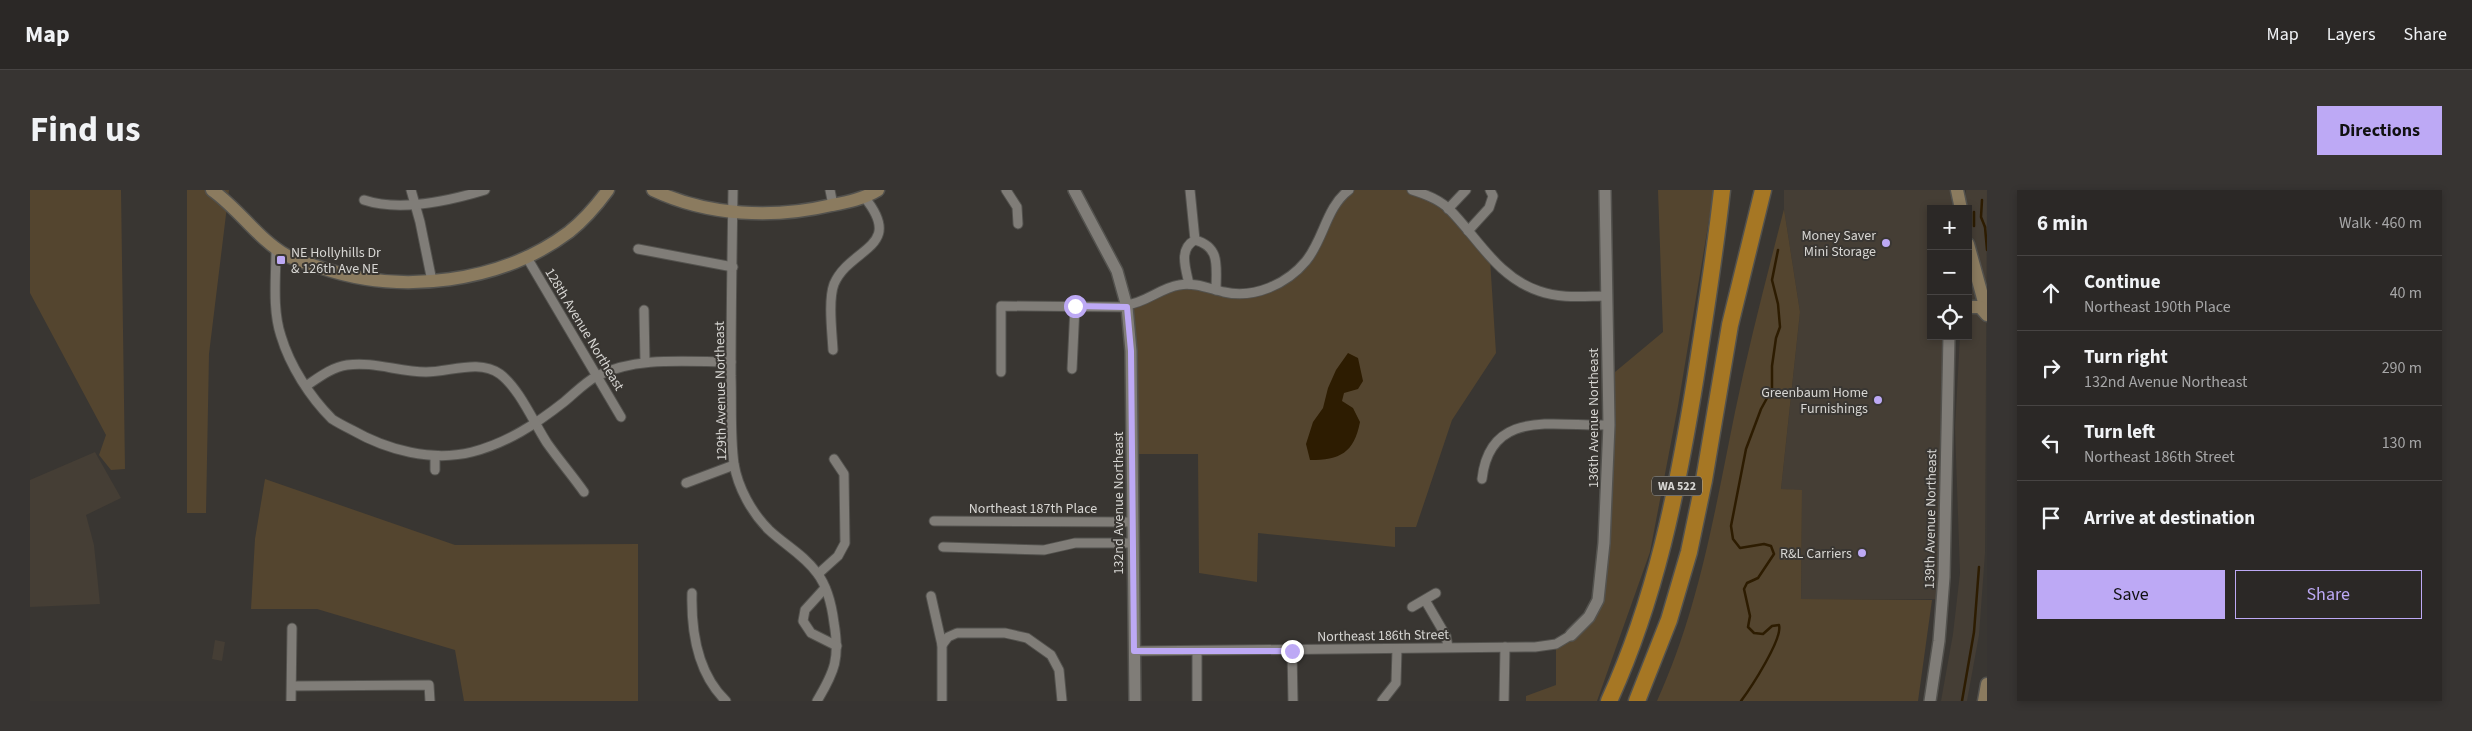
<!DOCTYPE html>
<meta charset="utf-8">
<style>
body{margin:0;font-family:"Source Sans 3",sans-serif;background:#373432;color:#f1f3f6}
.controls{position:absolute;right:15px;top:15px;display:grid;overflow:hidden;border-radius:0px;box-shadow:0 2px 8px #0003}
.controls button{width:45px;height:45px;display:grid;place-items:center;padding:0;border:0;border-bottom:1px solid #474443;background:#2b2826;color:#f1f3f6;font:25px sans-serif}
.stop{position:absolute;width:15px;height:15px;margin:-11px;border:4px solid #bda9f5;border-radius:50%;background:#fff}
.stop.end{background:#bda9f5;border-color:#fff;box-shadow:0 1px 5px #0008}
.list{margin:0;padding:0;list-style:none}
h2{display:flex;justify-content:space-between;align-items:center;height:65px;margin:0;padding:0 20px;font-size:21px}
h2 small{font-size:16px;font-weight:400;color:#a6a6a7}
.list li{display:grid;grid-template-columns:32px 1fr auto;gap:15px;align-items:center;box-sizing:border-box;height:75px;padding:0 20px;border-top:1px solid #474443}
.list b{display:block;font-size:19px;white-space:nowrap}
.list p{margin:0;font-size:16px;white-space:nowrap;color:#a6a6a7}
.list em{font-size:16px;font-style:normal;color:#a6a6a7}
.actions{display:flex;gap:10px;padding:15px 20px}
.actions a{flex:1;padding:11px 0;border:1px solid #bda9f5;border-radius:0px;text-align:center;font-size:18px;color:#bda9f5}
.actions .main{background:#bda9f5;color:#111}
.icon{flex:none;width:28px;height:28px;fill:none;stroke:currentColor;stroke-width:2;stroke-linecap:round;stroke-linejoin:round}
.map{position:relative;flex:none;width:1957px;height:511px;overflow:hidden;border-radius:0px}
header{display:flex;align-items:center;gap:30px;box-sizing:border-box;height:70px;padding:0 25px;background:#2b2826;border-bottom:1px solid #474443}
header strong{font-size:24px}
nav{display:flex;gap:28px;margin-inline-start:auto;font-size:18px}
.intro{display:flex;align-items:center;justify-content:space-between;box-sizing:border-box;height:120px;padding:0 30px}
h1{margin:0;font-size:35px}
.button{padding:12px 22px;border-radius:0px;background:#bda9f5;color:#111;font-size:18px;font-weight:700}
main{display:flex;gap:30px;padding:0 30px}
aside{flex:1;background:#2b2826;border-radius:0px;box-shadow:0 2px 8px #0003}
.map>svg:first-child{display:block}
.built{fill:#453e35}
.green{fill:#54452f}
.water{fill:#2d1c01}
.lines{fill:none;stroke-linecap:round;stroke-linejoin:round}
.stream{stroke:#2d1c01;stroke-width:2.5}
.minor-casing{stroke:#53524e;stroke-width:11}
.tertiary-casing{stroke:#53524e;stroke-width:14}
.secondary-casing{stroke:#53524e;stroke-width:15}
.motorway-casing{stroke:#53524e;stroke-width:19}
.minor{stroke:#807d78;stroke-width:9}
.tertiary{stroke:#807d78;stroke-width:11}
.secondary{stroke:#8b7b5f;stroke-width:12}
.motorway{stroke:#a67724;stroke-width:16}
.route{stroke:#bda9f5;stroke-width:6}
.poi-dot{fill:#bda9f5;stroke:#393632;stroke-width:2}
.labels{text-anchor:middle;stroke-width:4;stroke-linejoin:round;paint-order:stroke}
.shield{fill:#393632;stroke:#a8a6a3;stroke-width:1}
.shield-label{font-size:12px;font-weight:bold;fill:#d7d6d3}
.poi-label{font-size:14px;fill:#d7d6d3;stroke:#393632;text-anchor:end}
.street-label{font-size:14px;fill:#d7d6d3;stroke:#393632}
</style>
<header>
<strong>Map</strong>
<nav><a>Map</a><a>Layers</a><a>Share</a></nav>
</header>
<div class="intro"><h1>Find us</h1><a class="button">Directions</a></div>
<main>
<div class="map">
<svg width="1957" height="511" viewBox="0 0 1957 511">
<rect width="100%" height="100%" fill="#393632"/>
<!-- built -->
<g class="built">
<path d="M1754 0H1927L1931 19H1901V146H1919L1913 409H1771L1772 301 1751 299 1770 122 1754 19Z"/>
<path d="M1936 0H1957L1955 363 1949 445 1937 511H1911L1923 444 1930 383 1925 238 1930 146H1938V19H1935Z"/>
<path d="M65 262 91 308 56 325 64 355 70 414 0 417V290Z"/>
<path d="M185 450 195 452 192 471 182 469Z"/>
</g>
<!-- green -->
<g class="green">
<path d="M0 0H91L95 279 81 280 69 265 76 245 0 103Z"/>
<path d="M157 0H199L179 164 176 323H157Z"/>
<path d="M1319 0H1382L1407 10 1460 69 1466 163 1422 230 1386 337H1365V357L1228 343 1227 392 1169 383 1168 264H1102L1097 117 1148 95 1225 102 1262 85Z"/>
<path d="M1628 0H1684L1648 216 1620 362 1567 511H1496V506L1526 495V454L1568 409 1579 180 1585 182 1633 142Z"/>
<path d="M1754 19 1770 122 1751 299 1772 300 1771 409 1902 410 1888 511H1627C1669 419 1685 320 1705 222 1719 154 1737 86 1754 19Z"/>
<path d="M235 289 425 355 608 354V511H434L425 460 287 419H221L225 349Z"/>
</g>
<!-- water -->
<path class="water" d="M1318 163 1328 168 1333 191 1328 199 1314 203 1312 211 1323 218 1330 232C1324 263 1310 270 1280 270L1276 254 1283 232 1293 218 1298 198 1306 180Z"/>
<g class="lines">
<!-- stream -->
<g class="stream">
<path d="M1952 10 1951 27 1955 37"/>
<path d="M1944 36V22"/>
<path d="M1955 37 1957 60"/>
<path d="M1711 511C1720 499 1753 449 1749 435L1742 436 1733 444 1724 443 1718 437 1720 426 1714 399 1717 393 1728 388 1744 364 1741 356 1734 354 1710 358 1703 349 1701 336 1716 259 1731 219 1742 199V176L1746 148 1750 137 1748 114 1742 90 1748 60"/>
<path d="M1932 511 1944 442 1949 377"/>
</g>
<defs>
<g id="minor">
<path d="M381 0 390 32 402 91"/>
<path d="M703 0C702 62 701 124 701 186 702 215 700 245 704 274 708 298 722 323 739 340 755 355 774 365 787 383 797 396 802 417 804 433 810 468 805 481 787 511"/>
<path d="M800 0 803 15"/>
<path d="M976 0 987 17 988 34"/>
<path d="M1382 0C1395 4 1409 9 1419 19 1448 48 1467 87 1509 101 1531 109 1555 106 1577 106"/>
<path d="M334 10C370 22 419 11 455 0"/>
<path d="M1418 19 1436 0"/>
<path d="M1438 41 1459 18 1463 6 1460 0"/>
<path d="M1165 50C1191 57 1186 77 1186 100"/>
<path d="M246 59C246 87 242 119 251 146 260 176 280 207 302 229 308 233 316 237 322 240 357 260 402 272 442 262 477 253 506 234 534 212 544 204 555 192 567 186 607 166 658 172 701 172"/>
<path d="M608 59 703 77"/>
<path d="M496 66 591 227"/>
<path d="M1159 94C1156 79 1148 59 1165 50L1160 0"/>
<path d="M1096 115C1116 113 1130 98 1149 95 1165 92 1180 99 1194 102 1224 109 1257 94 1276 71 1294 49 1296 17 1319 0"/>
<path d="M614 120 615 172"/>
<path d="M803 160C802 142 798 110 804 94 820 57 875 58 835 8"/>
<path d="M1042 179 1045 116"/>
<path d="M971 182V116L1097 117"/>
<path d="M276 196C288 188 302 177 317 175 343 171 369 182 396 182 420 182 449 169 470 184 489 198 504 233 517 253 529 270 542 285 554 302"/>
<path d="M405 266V280"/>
<path d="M1452 289C1460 217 1526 237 1579 235"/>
<path d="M656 293 704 275"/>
<path d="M904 331 1103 332"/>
<path d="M913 357 1014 360 1045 353H1103"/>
<path d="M788 384 808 366 815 353 814 284 804 269"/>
<path d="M795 398 775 420 773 431 781 443 807 456"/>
<path d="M662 403C661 441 668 484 696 511"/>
<path d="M901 406 912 455V511"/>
<path d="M1395 410 1416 446 1418 457"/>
<path d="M1382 417 1406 403"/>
<path d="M912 455 918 447 927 443H975L997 448 1021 465 1029 480 1032 511"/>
<path d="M1104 461 1505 457 1526 454 1541 445"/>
<path d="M1262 461 1263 511"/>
<path d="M262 496 399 495 400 511"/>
<path d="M261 511 262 438"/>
<path d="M1167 511V461"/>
<path d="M1352 511 1366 493 1367 459"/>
<path d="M1474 511 1475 457"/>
</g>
<g id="tertiary">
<path d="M1044 0 1087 81 1097 117 1101 161 1105 511"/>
<path d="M1541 445 1559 427 1568 410 1574 353 1579 235 1575 0"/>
<path d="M1900 511 1909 451 1914 387 1919 146"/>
</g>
<g id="secondary">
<path d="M182 0C209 19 228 49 256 65 267 71 280 74 292 78 371 105 471 93 539 42 553 31 567 15 578 0"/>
<path d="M623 0C678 26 743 29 802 15 818 12 833 9 848 0"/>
<path d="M1927 0 1931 19"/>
<path d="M1938 54 1957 123"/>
<path d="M1938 117H1950L1957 125"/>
<path d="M1954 511 1957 494"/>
</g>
<g id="motorway">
<path d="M1579 511C1626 408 1647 302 1665 191 1675 127 1685 64 1692 0"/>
<path d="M1607 511 1639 430 1659 362 1674 290 1700 135 1733 0"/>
</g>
</defs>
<!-- minor casing -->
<use href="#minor" class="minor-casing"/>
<!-- tertiary casing -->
<use href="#tertiary" class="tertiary-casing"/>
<!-- secondary casing -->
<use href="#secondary" class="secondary-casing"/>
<!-- motorway casing -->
<use href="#motorway" class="motorway-casing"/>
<!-- minor -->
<use href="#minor" class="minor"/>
<!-- tertiary -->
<use href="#tertiary" class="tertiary"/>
<!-- secondary -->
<use href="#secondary" class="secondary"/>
<!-- motorway -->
<use href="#motorway" class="motorway"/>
</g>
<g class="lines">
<!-- route -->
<path class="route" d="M1045 116 1097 117 1101 161 1104 461H1262"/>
</g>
<!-- markers -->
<g class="poi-dot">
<circle cx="1856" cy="53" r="5"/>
<rect x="246" y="65" width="10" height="10" rx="2.5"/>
<circle cx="1848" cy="210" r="5"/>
<circle cx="1832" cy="363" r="5"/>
</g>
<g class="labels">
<!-- shield labels -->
<rect class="shield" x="1622" y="286.5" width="50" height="19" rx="4"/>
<g class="shield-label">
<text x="1647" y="300">WA 522</text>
</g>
<!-- poi labels -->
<g class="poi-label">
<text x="1846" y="50">Money Saver<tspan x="1846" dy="16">Mini Storage</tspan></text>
<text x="261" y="67" text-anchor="start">NE Hollyhills Dr<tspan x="261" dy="16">&amp; 126th Ave NE</tspan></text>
<text x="1838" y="207">Greenbaum Home<tspan x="1838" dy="16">Furnishings</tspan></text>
<text x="1822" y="368">R&amp;L Carriers</text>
</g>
<!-- street labels -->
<g class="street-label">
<text transform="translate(555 139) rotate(59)" y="5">128th Avenue Northeast</text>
<text transform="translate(690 201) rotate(-91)" y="5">129th Avenue Northeast</text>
<text transform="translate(1563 228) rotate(-90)" y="5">136th Avenue Northeast</text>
<text transform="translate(1088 313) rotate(-90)" y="5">132nd Avenue Northeast</text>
<text x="1003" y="323">Northeast 187th Place</text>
<text transform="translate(1900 329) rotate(-89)" y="5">139th Avenue Northeast</text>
<text transform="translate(1353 445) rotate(-1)" y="5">Northeast 186th Street</text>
</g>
</g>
</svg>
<div class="controls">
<button>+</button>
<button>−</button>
<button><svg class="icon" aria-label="locate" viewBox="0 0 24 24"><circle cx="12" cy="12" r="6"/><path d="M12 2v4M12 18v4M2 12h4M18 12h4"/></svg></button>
</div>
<div class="stop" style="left:1045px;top:116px"></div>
<div class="stop end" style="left:1262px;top:461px"></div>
</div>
<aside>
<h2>6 min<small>Walk · 460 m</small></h2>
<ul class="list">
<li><svg class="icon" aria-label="ahead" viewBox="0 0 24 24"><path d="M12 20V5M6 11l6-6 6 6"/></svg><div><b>Continue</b><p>Northeast 190th Place</p></div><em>40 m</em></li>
<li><svg class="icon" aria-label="right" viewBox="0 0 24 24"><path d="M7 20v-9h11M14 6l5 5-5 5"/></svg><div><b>Turn right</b><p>132nd Avenue Northeast</p></div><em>290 m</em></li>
<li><svg class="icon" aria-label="left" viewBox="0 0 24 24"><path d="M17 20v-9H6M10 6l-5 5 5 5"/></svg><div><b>Turn left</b><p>Northeast 186th Street</p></div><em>130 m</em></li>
<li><svg class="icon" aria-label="arrive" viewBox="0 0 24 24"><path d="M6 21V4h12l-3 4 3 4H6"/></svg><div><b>Arrive at destination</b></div></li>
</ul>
<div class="actions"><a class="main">Save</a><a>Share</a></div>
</aside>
</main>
